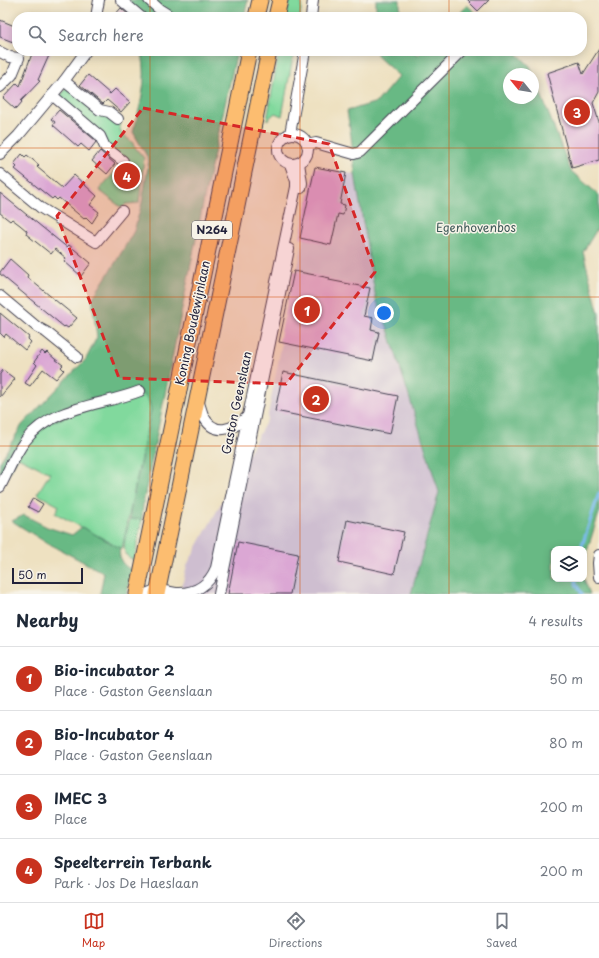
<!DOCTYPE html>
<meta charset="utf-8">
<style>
body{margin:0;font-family:"Playpen Sans",sans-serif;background:#f2f2f3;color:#1f2937}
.controls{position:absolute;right:12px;bottom:12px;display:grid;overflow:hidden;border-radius:8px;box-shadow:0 2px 10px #0003}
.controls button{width:36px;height:36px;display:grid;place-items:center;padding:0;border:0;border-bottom:1px solid #e0e1e3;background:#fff;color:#1f2937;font:20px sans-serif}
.compass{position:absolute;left:503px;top:68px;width:36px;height:36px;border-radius:50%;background:#fff;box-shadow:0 2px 10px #0003;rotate:300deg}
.scale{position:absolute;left:12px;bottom:10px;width:71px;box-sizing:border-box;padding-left:4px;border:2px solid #22223b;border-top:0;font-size:11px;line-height:14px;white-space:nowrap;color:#22223b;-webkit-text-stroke:3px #f7f3e8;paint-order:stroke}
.you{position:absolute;left:384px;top:313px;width:14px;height:14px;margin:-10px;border:3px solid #fff;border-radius:50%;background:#1a73e8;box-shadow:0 0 0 6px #1a73e833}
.badge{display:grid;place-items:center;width:26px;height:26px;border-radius:50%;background:#c8321e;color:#fff;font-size:13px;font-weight:700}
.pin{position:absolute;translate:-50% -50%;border:2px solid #fff;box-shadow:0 1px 4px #0006}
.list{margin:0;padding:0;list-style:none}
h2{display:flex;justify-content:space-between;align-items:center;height:52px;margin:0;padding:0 16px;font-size:17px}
h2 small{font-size:13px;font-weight:400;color:#747a83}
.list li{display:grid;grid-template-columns:26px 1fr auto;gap:12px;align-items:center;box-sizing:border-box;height:64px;padding:0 16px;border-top:1px solid #e0e1e3}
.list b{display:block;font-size:15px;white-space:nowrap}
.list p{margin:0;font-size:13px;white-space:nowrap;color:#747a83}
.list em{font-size:13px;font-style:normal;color:#747a83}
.icon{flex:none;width:22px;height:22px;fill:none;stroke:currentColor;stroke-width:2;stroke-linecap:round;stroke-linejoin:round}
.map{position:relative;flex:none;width:599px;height:594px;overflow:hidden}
.search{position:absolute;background:#fff;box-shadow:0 2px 10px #0003;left:12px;right:12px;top:12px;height:44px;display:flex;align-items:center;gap:10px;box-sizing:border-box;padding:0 14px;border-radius:16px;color:#747a83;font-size:15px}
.sheet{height:308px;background:#fff}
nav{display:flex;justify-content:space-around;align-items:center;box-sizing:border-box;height:56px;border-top:1px solid #e0e1e3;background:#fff;font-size:11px;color:#747a83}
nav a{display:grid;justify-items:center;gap:2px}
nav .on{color:#c8321e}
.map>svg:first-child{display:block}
.industrial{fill:#cebed0}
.green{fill:#81d99d;stroke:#527e6c}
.forest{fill:#68b984;stroke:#456e60;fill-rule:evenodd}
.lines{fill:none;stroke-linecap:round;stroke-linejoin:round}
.stream{stroke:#7ebcf2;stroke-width:3}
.building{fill:#dba7d4}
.minor-casing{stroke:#413f4f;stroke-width:12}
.highway-casing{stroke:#413f4f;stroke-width:17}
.minor{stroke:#fff;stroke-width:10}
.highway{stroke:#fcbd6f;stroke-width:15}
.marked{fill:#d62828;fill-opacity:0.2;stroke:#d62828;stroke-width:3;stroke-dasharray:8 5;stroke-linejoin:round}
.grid{fill:none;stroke:#d45411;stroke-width:1;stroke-opacity:0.55}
.labels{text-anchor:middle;stroke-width:3;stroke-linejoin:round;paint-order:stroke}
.shield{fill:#f7f3e8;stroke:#62616f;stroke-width:1}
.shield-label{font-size:11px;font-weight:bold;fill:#22223b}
.park-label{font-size:12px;fill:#3e5958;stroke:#f7f3e8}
.street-label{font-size:12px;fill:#22223b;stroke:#f7f3e8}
</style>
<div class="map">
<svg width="599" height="594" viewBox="0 0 599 594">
<rect width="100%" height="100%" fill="#f7f3e8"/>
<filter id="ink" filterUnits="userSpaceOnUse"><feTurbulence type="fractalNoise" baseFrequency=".025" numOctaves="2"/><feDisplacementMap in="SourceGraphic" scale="8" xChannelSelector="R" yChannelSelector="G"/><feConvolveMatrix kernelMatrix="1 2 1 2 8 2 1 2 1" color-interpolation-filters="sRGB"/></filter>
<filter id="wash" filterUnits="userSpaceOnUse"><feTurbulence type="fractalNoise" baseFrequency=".012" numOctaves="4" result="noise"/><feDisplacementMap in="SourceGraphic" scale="16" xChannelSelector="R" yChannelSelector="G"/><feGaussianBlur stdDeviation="0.9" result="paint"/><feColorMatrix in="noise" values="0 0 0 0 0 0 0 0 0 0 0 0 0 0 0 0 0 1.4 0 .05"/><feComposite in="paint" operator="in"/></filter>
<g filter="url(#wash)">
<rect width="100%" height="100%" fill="#eee1c1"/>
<!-- industrial -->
<path class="industrial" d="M315 167 346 173 355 174 376 299 387 326 439 492 411 594H180L187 565 267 420 282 343 279 342 293 273 294 271H297L304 239 300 238Z"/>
<!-- green -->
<g class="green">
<path d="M290 0H302L300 17H286Z"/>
<path d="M279 51H294L282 116 275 113 267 120Z"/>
<path d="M69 85 118 120 121 133 134 144 133 145 144 158 139 203 126 204 122 208 99 190 124 161 58 98Z"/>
<path d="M140 391 149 401 151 410 122 549 55 513 59 506 37 494 50 473 16 456 37 427Z"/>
<path d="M130 519H142L134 560C117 556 127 531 130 519Z"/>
</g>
<!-- forest -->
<g class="forest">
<path d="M121 0H248L244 17H141Z"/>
<rect x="376" y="0" width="24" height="17"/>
<path d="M467 5 480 17H455Z"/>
<path d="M144 51H237L205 194 143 504 142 519H130V513L151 410 149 401 140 391 37 427 0 487V462L22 425 86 359 97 337 92 299 117 260 134 231 142 203 149 160 133 132C140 107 148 80 142 54Z"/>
<path d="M377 51H413L418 55 422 51H515L530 66 571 171 599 195V226L583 252 599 314V513L588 548 584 565V549H554V579H584L590 594H411L439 492 387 326 376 299 355 174 351 136 347 111 377 102 399 76 377 56ZM509 74H533V98H509Z"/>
<path d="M24 515 47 527 72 535 82 527 120 548C118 558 122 566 132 570L127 594H100L104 573 42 540 12 521Z"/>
</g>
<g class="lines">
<!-- stream -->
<g class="stream">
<path d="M581 549 599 493"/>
<path d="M576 579V584L582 594"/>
</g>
</g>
<g id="blocks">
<!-- building -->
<g class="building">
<path d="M467 0H489L478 11Z"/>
<path d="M121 8 131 17H113Z"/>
<path d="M0 20 17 27V41L13 40V42L0 37Z"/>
<path d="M599 49V92L593 103 599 122V160L572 168 547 73 579 62 583 74Z"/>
<path d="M33 51H51L38 80 40 81 21 101 22 102 17 108 16 107 15 109 3 98 17 83 20 86Z"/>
<path d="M88 75 110 94 115 89 130 102 121 112 107 100 103 104 80 85Z"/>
<path d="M59 110 95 140 96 142 89 151 81 144 78 147 53 125 55 122 51 119Z"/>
<path d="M100 151 115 164 107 174 92 161Z"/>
<path d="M22 154 25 157 27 155 39 165 37 167 62 188 74 175 97 196 90 205 99 212 92 223 86 217 84 219 59 198 57 200 54 197 52 199 15 169 17 167 14 164Z"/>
<path d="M315 167 346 173 340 204 345 205 343 215 338 214 331 245 300 238Z"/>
<path d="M0 193 64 245 67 247 69 245 91 263 81 276 64 261 66 258 55 249 51 254 26 234 27 231 20 225 12 219 10 221 0 213Z"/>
<path d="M10 259 28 275 27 277 77 318 68 328 65 326 64 327 0 274V272Z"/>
<path d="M294 271 330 278 329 280 370 288 364 316 373 318 371 330 379 332 373 361 279 342Z"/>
<path d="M0 313 29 337 28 339 31 342 25 350 6 334 4 337 0 333Z"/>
<path d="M42 351 45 354 47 352 55 359 63 365 61 367 64 370 56 379 43 369 30 386 25 383 37 365 34 362Z"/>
<path d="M3 370 15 379 0 397V374Z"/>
<path d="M283 372 398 396 390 434 275 411Z"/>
<path d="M33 498 43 504 38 512 28 507Z"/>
<path d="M347 520 404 532 394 574 339 562Z"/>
<path d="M238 542 298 554 290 594H228Z"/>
</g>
</g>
</g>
<g filter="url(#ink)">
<use href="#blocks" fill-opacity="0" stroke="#413f4f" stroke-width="1"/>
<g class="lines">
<defs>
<g id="minor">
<path d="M121 0 141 17"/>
<path d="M149 0 159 9 167 14"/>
<path d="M96 17 99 0"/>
<path d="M311 17 313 0"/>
<path d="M0 52 10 57 19 58 12 75 0 87"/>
<path d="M64 81 100 110 109 112 118 119"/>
<path d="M52 95 100 136 105 147 123 161"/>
<path d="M290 134 305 51"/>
<circle cx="293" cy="149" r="15"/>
<path d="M307 145 316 143 354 154 360 152 462 51"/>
<path d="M0 154 18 136 64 81 86 51"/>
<path d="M299 163 302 183 301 188"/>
<path d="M0 174 41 208 96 242 122 211"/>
<path d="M0 296 37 327 46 332 77 357"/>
<path d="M198 400C200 405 201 410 203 415 213 437 233 430 247 417"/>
<path d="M0 487C8 472 14 455 25 441 51 406 102 406 140 391"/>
<path d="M599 555 598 563 599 577"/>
<path d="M146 594C156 588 165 591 176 593 195 594 209 585 216 568L296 187V181L290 164"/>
<path d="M219 594 289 249"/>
</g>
<g id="highway">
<path d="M256 17 260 0"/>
<path d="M276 17 280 0"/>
<path d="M137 594 249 51"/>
<path d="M157 594 269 51"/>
</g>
</defs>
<!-- minor casing -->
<use href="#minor" class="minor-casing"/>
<!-- highway casing -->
<use href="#highway" class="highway-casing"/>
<!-- minor -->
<use href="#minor" class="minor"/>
<!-- highway -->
<use href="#highway" class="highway"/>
</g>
</g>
<!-- marked area -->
<path class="marked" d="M143 108 329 144 375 272 286 384 119 378 57 216Z"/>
<!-- grid -->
<path class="grid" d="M150 0V17M300 0V17M449 0V17M150 51V594M300 51V594M449 51V594M0 148H599M0 297H599M0 446H599"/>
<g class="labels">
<!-- shield labels -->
<rect class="shield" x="192" y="221" width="40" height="18" rx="3"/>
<g class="shield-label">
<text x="212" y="234">N264</text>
</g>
<!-- park labels -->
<g class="park-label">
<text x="476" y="232">Egenhovenbos</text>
</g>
<!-- street labels -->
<g class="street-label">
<text transform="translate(193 323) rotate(-78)" y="4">Koning Boudewijnlaan</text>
<text transform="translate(237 403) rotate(-78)" y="4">Gaston Geenslaan</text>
</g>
</g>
</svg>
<div class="controls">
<button><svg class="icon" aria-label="layers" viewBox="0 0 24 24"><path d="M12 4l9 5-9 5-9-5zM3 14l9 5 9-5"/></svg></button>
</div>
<svg class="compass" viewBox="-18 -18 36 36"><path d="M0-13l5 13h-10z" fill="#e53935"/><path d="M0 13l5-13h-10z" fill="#747a83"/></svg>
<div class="scale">50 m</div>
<div class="you"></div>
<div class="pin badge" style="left:307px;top:310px">1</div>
<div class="pin badge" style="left:316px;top:399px">2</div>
<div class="pin badge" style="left:577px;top:112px">3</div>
<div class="pin badge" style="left:127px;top:176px">4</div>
<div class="search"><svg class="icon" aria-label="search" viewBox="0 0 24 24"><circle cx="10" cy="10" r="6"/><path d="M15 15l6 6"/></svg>Search here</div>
</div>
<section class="sheet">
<h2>Nearby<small>4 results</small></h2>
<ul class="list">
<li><span class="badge">1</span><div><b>Bio-incubator 2</b><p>Place · Gaston Geenslaan</p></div><em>50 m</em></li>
<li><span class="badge">2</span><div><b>Bio-Incubator 4</b><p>Place · Gaston Geenslaan</p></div><em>80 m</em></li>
<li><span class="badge">3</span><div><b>IMEC 3</b><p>Place</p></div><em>200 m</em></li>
<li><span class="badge">4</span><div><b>Speelterrein Terbank</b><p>Park · Jos De Haeslaan</p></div><em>200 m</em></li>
</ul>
</section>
<nav>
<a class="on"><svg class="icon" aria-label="map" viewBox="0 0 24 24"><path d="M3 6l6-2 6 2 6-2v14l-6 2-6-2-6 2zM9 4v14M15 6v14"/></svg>Map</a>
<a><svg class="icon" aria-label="directions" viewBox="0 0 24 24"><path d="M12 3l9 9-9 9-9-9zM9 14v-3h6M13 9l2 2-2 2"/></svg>Directions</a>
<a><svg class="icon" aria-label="saved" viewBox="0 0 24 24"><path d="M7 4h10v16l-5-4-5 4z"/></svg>Saved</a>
</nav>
